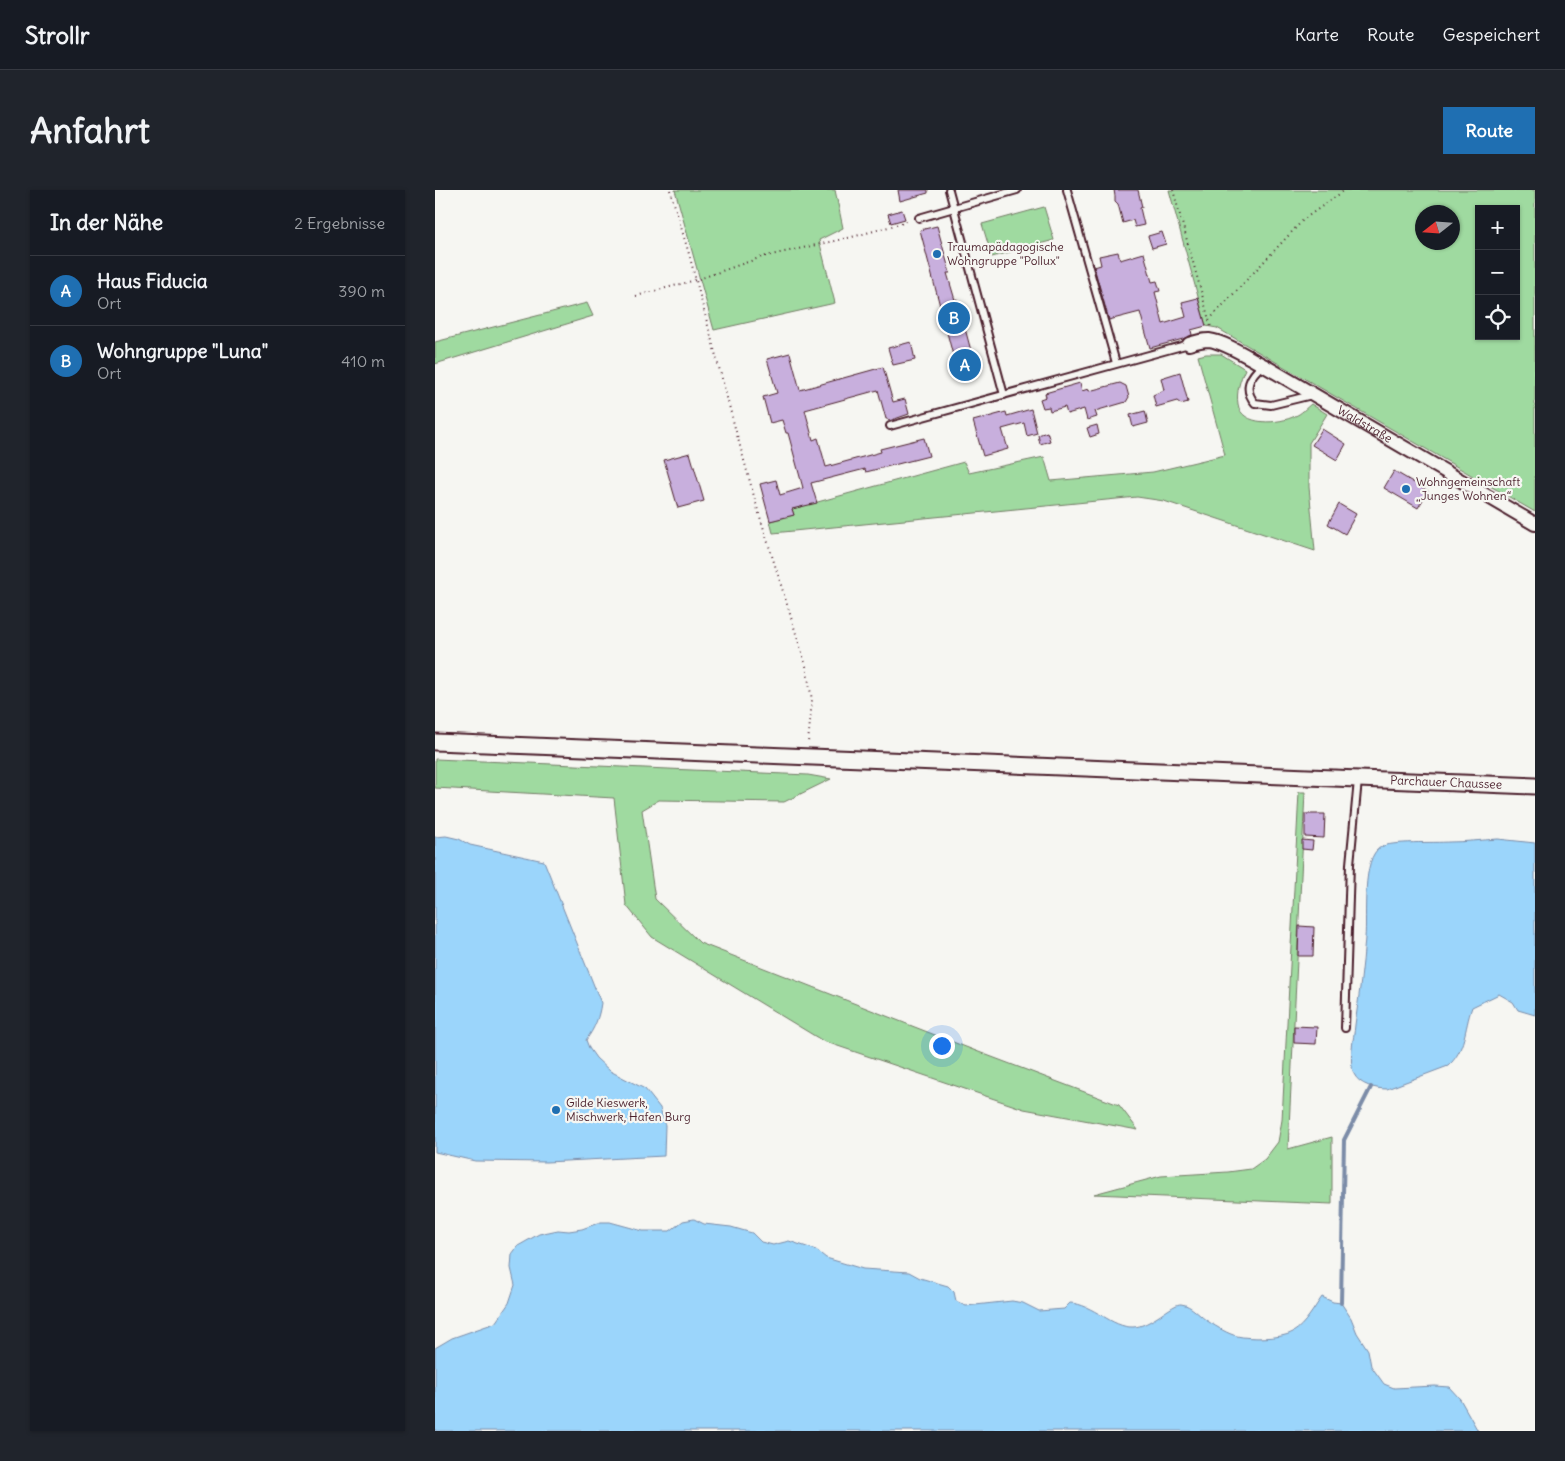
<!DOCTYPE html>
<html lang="de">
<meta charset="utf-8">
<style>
body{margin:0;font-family:Delius,sans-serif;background:#20242c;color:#f1f3f6}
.controls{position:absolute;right:15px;top:15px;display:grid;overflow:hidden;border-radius:0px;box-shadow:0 1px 4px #0004}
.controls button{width:45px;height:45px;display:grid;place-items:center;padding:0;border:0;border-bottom:1px solid #363941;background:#171b24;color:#f1f3f6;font:25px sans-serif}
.compass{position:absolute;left:980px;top:15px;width:45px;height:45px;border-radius:50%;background:#171b24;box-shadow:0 1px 4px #0004;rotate:253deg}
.you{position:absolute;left:506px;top:855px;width:18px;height:18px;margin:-12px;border:4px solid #fff;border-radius:50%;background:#1a73e8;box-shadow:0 0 0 8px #1a73e833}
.badge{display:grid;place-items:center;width:32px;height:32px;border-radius:50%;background:#1f6fb2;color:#fff;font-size:16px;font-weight:700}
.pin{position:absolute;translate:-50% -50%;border:2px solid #fff;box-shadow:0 1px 5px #0006}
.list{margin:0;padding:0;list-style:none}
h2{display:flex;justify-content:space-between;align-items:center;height:65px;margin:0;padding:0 20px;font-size:21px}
h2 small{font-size:16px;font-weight:400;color:#9ea1a6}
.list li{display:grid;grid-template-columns:32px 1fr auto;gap:15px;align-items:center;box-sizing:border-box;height:70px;padding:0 20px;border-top:1px solid #363941}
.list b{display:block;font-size:19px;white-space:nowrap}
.list p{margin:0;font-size:16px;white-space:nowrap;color:#9ea1a6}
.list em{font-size:16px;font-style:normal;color:#9ea1a6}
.icon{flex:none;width:28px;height:28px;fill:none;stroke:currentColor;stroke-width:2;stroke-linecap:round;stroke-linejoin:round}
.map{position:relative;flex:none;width:1100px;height:1241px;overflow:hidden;border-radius:0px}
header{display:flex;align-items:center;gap:30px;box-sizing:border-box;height:70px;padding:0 25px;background:#171b24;border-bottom:1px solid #363941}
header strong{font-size:24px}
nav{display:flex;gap:28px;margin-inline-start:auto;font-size:18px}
.intro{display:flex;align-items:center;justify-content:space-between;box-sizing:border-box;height:120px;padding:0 30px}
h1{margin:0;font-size:35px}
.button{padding:12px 22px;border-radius:0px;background:#1f6fb2;color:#fff;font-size:18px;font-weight:700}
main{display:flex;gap:30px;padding:0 30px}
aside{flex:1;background:#171b24;border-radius:0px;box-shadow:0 1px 4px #0004}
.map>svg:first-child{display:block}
.green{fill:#9fdaa0;stroke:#747c66;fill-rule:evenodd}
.water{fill:#9bd5fb;stroke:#7b8ca8}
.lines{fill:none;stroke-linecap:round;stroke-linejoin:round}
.stream{stroke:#7b8ca8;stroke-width:4}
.building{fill:#c8afdd;stroke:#4a1f2b}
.service-casing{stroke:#4a1f2b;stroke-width:10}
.minor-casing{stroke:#4a1f2b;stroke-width:16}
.tertiary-casing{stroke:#4a1f2b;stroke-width:19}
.path{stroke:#4a1f2b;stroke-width:2;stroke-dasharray:1 4;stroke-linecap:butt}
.service{stroke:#f6f6f2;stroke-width:6}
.minor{stroke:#f6f6f2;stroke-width:12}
.tertiary{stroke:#f6f6f2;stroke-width:15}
.poi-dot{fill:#1f6fb2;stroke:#f6f6f2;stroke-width:2}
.labels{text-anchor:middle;stroke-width:4.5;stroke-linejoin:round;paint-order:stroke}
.poi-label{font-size:12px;fill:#4a1f2b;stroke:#f6f6f2;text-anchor:start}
.street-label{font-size:12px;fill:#4a1f2b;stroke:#f6f6f2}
</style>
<header>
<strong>Strollr</strong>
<nav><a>Karte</a><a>Route</a><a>Gespeichert</a></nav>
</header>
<div class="intro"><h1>Anfahrt</h1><a class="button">Route</a></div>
<main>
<aside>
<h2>In der Nähe<small>2 Ergebnisse</small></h2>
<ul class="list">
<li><span class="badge">A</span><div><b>Haus Fiducia</b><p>Ort</p></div><em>390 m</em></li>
<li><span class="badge">B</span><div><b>Wohngruppe &quot;Luna&quot;</b><p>Ort</p></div><em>410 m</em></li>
</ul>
</aside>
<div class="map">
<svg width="1100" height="1241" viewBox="0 0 1100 1241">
<rect width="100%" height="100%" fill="#f6f6f2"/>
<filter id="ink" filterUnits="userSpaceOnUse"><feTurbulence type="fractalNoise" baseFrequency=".02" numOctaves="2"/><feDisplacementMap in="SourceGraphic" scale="10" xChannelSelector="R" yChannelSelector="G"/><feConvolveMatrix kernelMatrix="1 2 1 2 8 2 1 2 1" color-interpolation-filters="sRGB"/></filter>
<g filter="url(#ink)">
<!-- green -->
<g class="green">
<path d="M240 0H400L408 38 384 50 400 113 279 140Z"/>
<path d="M734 0H1100V322L782 138 771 136ZM1044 19H1081V146H1044ZM988 22H1018V52H988Z"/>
<path d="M609 17 619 50 557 67 547 34Z"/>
<path d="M152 113 158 126 0 174V152Z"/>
<path d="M771 164H786L810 179C805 190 801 202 803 214 806 237 845 234 860 226 866 224 871 218 876 214L892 224 874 253V297L880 361 729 311 702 307 338 343 335 331 359 325 357 319 529 272 534 283 609 267 616 291 718 282 790 265 763 166Z"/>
<path d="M0 569 373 585 396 589 349 612 224 610 207 620 220 709 265 753 541 861 684 915 703 940 589 919 388 851 217 747 191 715 179 608 0 598Z"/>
<path d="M864 602H870L853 959 897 947V1014L659 1004 726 986 793 982 816 979 830 969 843 952 847 930Z"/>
</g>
<!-- water -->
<g class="water">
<path d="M11 646 24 649 35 655 109 671 166 813C164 827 160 838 151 850L154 858 161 868 175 881 210 899 225 918 230 935 229 966 111 972 40 971 0 962V647Z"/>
<path d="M1063 649 1100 653V825L1083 820 1078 812 1064 804 1037 817C1029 839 1031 860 1013 876L952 899C941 899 924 895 919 884 913 870 919 849 920 835 924 806 928 777 930 748 932 728 926 667 946 657 956 651 1000 653 1014 652 1030 652 1047 650 1063 649Z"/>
<path d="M259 1029 269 1034 296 1037 317 1043 326 1052 338 1055 354 1051 381 1060 391 1068 428 1079 474 1082 485 1088 513 1096 519 1102 521 1111 531 1116 577 1111 588 1113 604 1121 629 1119 635 1113C658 1114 677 1138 698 1137 715 1137 738 1113 746 1114 757 1115 765 1127 774 1132 782 1137 793 1144 802 1146 814 1149 847 1149 858 1142 870 1135 879 1118 887 1107L898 1112 906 1113 916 1128 922 1143 933 1160 936 1176 949 1194 959 1198 1000 1196 1014 1197 1025 1209 1043 1241H0V1158L17 1148 60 1133 74 1113 80 1095 76 1078 77 1064 83 1056 104 1044 123 1040 134 1041 147 1039 166 1032H175L208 1041H235L248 1031Z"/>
</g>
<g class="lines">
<!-- stream -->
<path class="stream" d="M906 1113 909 950 936 897"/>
</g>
<!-- building -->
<g class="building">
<path d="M463 0H493V3L465 11Z"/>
<path d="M679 0H703L707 17 705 18 709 35 700 37 698 30 688 33 683 14 680 11V6Z"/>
<path d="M467 20 470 29 456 33 453 24Z"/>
<path d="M502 36 515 83H512L520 110 522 109 542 183 524 188 485 40Z"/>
<path d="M727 42 731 54 717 58 713 46Z"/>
<path d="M683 62 685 70 709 63 717 92 722 91 725 101 720 102 728 134 751 127 747 112 763 108 771 136 756 140 757 145 748 149 715 158 705 122 674 130 659 77 666 75 664 66Z"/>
<path d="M476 152 480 170 458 175 453 158Z"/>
<path d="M355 163 365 200 448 177 458 212 470 209 474 224 454 231 453 229H451L443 200 370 220 378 250 383 248 391 277 446 262 445 259 489 248 494 266 431 282 430 279 376 293 382 313 357 319 359 325 335 331 325 294 341 290 345 305 368 298 353 243H351L347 230 335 233 328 207 342 203 332 169Z"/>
<path d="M745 182 753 212 746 214 742 211 721 217 718 205 729 200 726 188Z"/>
<path d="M645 193 647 201 653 199 654 201 685 193 691 196 694 207 691 212 660 221 662 227 652 230 649 219 632 224 630 217 615 221 614 217 608 218 605 209 611 207 610 203Z"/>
<path d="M596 219 602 243 592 246 589 233 567 239 573 259 548 266 538 231 571 222 572 226Z"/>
<path d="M710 221 713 233 698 237 695 225Z"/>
<path d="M662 235 664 244 655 247 652 238Z"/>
<path d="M887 239 911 254 902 270 877 255Z"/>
<path d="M612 242 615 251 605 254 603 245Z"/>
<path d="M255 263 269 311 243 318 229 270Z"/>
<path d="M959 281 993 301 983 318 949 298Z"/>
<path d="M904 314 921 324 910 344 893 334Z"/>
<path d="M870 624H890L889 648 870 647Z"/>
<path d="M867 650 878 651 877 660 867 659Z"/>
<path d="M864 736 879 737 878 766H863Z"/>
<path d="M859 836 882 837 881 854 859 853Z"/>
</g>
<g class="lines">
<defs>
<g id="service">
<path d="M514 0 569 205"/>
<path d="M632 0 681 173"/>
<path d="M484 28 582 0"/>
<path d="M828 175C814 186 808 199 820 213L836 215 877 205"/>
<path d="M455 236 754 154"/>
<path d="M910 838 915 674 923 590"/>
</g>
<g id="minor">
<path id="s1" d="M754 154C760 152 767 150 774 150 790 152 813 167 828 175L1100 334"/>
</g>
<g id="tertiary">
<path id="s2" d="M0 552 1100 596"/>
</g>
</defs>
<!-- service casing -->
<use href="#service" class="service-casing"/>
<!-- minor casing -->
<use href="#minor" class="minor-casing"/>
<!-- tertiary casing -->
<use href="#tertiary" class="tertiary-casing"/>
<!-- path -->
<g class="path">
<path d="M235 0 254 64 300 238 322 317 371 476 377 510 373 553"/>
<path d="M738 0 776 137"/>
<path d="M201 106 261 90 327 67 417 47 475 31"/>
<path d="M774 130 869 29 910 0"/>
</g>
<!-- service -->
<use href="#service" class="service"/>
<!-- minor -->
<use href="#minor" class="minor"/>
<!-- tertiary -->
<use href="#tertiary" class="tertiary"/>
</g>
</g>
<!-- markers -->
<g class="poi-dot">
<circle cx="502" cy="64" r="5"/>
<circle cx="971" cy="299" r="5"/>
<circle cx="121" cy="920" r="5"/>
</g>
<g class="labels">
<!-- poi labels -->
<g class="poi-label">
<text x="512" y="61">Traumapädagogische<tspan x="512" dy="14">Wohngruppe "Pollux"</tspan></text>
<text x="981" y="296">Wohngemeinschaft<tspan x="981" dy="14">„Junges Wohnen“</tspan></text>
<text x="131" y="917">Gilde Kieswerk,<tspan x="131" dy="14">Mischwerk, Hafen Burg</tspan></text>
</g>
<!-- street labels -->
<g class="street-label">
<text dy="4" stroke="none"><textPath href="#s1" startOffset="198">Waldstraße</textPath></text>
<text dy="4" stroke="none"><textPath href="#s2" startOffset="1012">Parchauer Chaussee</textPath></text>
</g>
</g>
</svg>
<div class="controls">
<button>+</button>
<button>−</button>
<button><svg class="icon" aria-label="locate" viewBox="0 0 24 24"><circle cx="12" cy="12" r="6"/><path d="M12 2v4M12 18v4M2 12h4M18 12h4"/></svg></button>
</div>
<svg class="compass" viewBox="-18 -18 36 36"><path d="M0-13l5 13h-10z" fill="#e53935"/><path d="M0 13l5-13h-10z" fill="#9ea1a6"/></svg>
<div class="you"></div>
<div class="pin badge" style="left:530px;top:175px">A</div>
<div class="pin badge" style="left:519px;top:128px">B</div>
</div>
</main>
